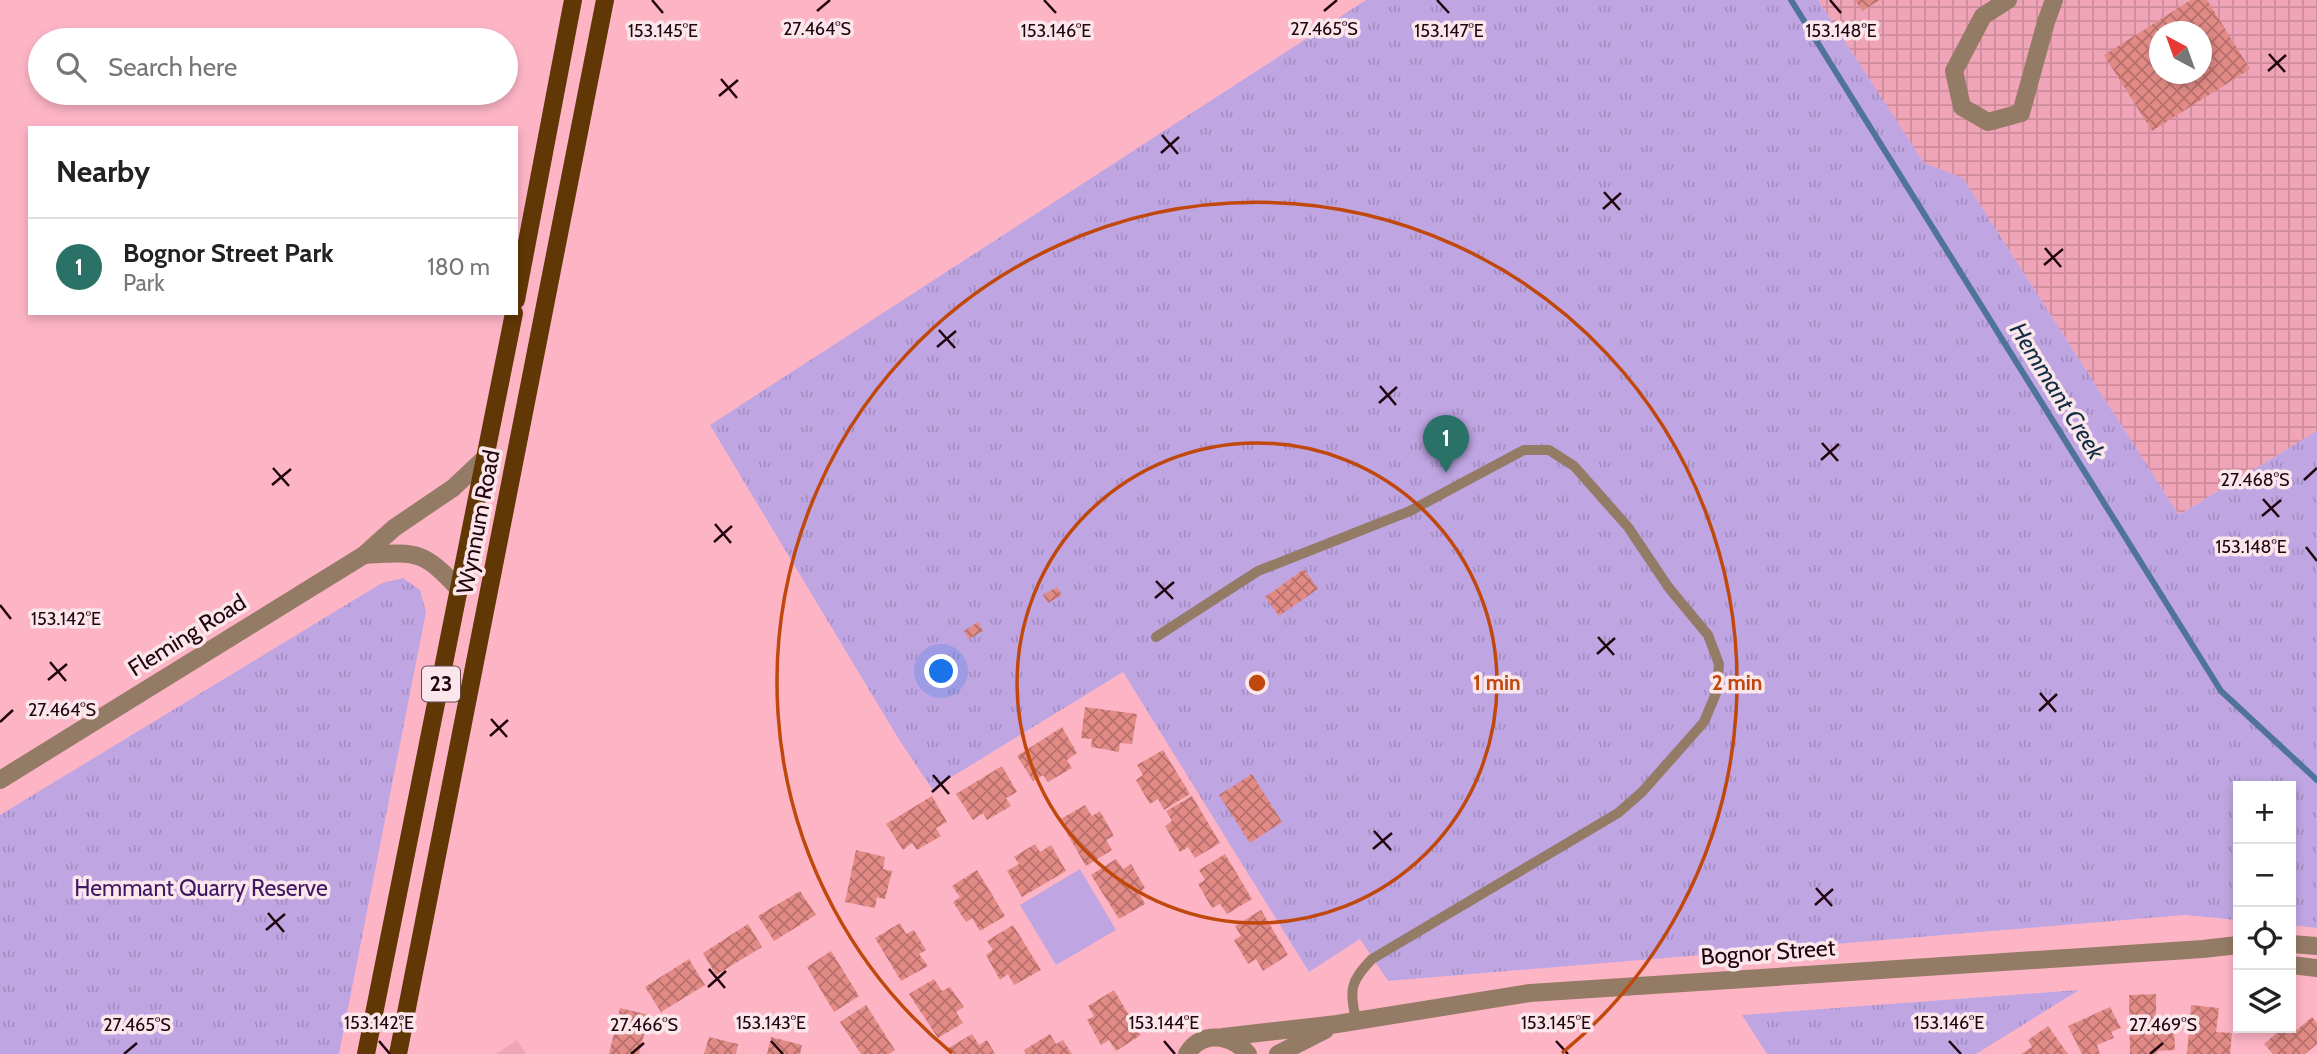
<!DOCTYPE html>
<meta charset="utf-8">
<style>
body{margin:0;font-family:Cabin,sans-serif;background:#f6f6f6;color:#222}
.controls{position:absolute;right:21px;bottom:21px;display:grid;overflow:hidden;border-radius:0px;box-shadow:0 4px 10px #0003}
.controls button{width:63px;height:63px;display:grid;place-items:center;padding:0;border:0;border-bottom:2px solid #e0e0e0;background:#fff;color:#222;font:35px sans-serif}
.compass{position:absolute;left:2149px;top:21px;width:63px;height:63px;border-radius:50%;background:#fff;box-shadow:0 4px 10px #0003;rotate:319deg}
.you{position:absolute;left:942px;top:672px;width:24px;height:24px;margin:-18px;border:5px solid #fff;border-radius:50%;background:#1a73e8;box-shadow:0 0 0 10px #1a73e833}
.badge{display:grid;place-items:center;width:46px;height:46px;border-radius:50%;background:#2a7167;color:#fff;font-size:23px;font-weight:700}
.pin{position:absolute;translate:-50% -58px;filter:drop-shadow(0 2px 4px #0008)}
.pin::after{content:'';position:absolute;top:37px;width:24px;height:21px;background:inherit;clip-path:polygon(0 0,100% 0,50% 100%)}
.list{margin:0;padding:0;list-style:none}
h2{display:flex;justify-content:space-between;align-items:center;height:91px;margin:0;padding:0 28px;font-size:30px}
h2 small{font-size:23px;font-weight:400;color:#767676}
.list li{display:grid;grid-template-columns:46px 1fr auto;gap:21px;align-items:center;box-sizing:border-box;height:98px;padding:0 28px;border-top:2px solid #e0e0e0}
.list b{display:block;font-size:26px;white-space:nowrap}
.list p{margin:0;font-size:23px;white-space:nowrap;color:#767676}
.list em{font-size:23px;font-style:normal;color:#767676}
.icon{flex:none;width:38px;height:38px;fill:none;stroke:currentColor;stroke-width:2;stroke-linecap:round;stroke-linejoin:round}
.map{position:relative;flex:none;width:2317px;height:1054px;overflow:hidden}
.search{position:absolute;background:#fff;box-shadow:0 4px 10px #0003;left:28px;top:28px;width:490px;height:77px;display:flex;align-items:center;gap:18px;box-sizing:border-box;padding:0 24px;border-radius:38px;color:#767676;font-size:26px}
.panel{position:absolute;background:#fff;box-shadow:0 4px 10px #0003;left:28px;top:126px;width:490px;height:189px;border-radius:0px}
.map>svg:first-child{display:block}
.built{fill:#f0a4b7}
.industrial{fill:url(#industrial-grid);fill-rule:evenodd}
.grass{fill:#bfa6e3}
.park{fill:url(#park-tufts)}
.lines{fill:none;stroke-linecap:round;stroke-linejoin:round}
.stream{stroke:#507399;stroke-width:6}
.building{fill:url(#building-cross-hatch);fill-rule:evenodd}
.service{stroke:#947b65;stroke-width:10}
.minor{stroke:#947b65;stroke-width:18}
.tertiary{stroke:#947b65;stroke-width:18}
.primary{stroke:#613705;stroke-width:18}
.ticks{fill:none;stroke:#22040e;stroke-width:2.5}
.ring{fill:none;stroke:#c0480c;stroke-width:3.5}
.labels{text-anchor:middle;stroke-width:7;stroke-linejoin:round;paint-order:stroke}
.shield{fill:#fbe7eb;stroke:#634850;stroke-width:2}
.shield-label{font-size:21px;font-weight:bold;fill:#22040e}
.street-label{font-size:23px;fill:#22040e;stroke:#fbe7eb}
.park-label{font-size:23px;fill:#3f1765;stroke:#fbe7eb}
.water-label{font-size:24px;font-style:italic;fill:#112e42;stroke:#fbe7eb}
.ticks-label{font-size:18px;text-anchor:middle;fill:#22040e;stroke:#fbe7eb;stroke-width:7;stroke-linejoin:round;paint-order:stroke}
.centre{fill:#c0480c;stroke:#fbe7eb;stroke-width:3.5}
.ring-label{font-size:21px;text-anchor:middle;font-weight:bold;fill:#c0480c;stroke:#fbe7eb;stroke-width:7;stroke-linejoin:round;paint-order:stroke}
</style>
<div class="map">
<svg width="2317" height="1054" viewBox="0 0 2317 1054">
<defs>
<pattern id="industrial-grid" width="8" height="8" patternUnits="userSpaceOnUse" patternTransform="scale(1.75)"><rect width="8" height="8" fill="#f0a4b7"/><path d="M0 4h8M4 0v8" fill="none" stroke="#ce8c9c"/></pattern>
<pattern id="park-tufts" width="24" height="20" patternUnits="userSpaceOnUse" patternTransform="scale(1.75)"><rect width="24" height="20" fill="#bfa6e3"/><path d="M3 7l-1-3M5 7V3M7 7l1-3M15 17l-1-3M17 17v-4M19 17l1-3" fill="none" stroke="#a48dc2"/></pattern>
<pattern id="building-cross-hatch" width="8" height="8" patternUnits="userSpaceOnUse" patternTransform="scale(1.75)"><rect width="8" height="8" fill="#e28b86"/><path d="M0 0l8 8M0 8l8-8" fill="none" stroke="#b76f6c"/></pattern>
</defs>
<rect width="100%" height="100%" fill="#fdb5c6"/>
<!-- built -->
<path class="built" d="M517 1040 526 1054H496Z"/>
<!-- industrial -->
<path class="industrial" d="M1818 0H2317V431L2179 515 1963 178 1924 163ZM2160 32H2202V74H2160Z"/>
<!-- grass -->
<path class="grass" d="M1080 869 1116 930 1056 965 1020 905Z"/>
<!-- park -->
<g class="park">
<path d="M1366 0H1818L1924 163 1963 178 2179 515 2317 431V928L2291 925V786H2238V920L2185 915 1388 981 1360 939 1309 972 1123 672 932 789 898 738 710 425Z"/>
<path d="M403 578 420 590 426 612 339 1054H0V815L382 583Z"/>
<path d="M2079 990 1976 1054H1767L1742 1015Z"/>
</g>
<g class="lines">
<!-- stream -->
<path class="stream" d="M1791 0 2221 691 2317 780"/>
</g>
<!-- building -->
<g class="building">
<path d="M1855 0H1880L1862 11Z"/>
<path d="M2191 0H2207L2250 69 2152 131 2104 55ZM2160 32H2202V74H2160Z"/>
<path d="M1304 569 1318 589 1279 616 1265 597Z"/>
<path d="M1057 587 1062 595 1048 603 1043 595Z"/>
<path d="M978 622 983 631 969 639 964 631Z"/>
<path d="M1085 707 1137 714 1132 744 1120 743 1119 752 1091 747 1092 739 1081 738Z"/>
<path d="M1062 727 1077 753 1067 760 1072 768 1048 782 1043 775 1033 781 1017 756Z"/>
<path d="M1163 750 1190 794 1164 810 1158 799 1150 804 1136 780 1143 775 1137 765Z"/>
<path d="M1002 766 1017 792 1006 798 1011 806 987 820 983 813 973 820 956 794Z"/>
<path d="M1252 774 1282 822 1250 843 1219 795Z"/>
<path d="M932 796 947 822 936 828 941 836 917 850 912 843 903 850 886 824Z"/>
<path d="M1192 796 1220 843 1195 858 1188 847 1180 852 1165 826 1172 821 1166 811Z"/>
<path d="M1085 805 1092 816 1100 811 1114 836 1106 840 1112 850 1086 866 1059 820Z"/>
<path d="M1035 844 1040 852 1051 845 1066 871 1022 897 1007 871 1019 864 1014 857Z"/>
<path d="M856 850 885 857 883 869 892 871 885 899 877 897 875 908 845 902Z"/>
<path d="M1225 854 1252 899 1227 914 1220 904 1212 908 1198 884 1205 880 1199 870Z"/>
<path d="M1116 859 1123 869 1131 864 1145 888 1139 893 1145 904 1119 919 1091 875Z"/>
<path d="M977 870 1005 916 980 931 972 918 966 922 960 913 953 902 960 897 952 886Z"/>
<path d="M800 891 816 915 774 941 758 916Z"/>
<path d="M1261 910 1288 955 1263 971 1256 959 1248 964 1234 940 1241 936 1235 926Z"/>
<path d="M900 923 906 934 914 930 926 950 919 954 928 966 901 981 875 938Z"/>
<path d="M748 924 762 947 716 975 703 953Z"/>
<path d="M1013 925 1041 970 1014 985 1008 974 1000 980 986 955 993 950 987 941Z"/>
<path d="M831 951 859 996 834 1012 807 967Z"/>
<path d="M689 959 705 985 661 1012 645 987Z"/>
<path d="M934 979 942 991 950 987 964 1007 956 1012 963 1023 938 1038 909 994Z"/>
<path d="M1114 990 1141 1035 1116 1051 1109 1040 1101 1045 1087 1020 1094 1016 1088 1006Z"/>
<path d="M2156 994V1026L2174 1025 2175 1050 2157 1051V1054H2130L2129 995Z"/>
<path d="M866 1005 895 1050 889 1054H861L840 1022Z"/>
<path d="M2191 1005 2219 1008 2216 1032 2232 1033 2230 1054H2187Z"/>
<path d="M2110 1007 2121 1028 2111 1032 2114 1038 2097 1045 2100 1054H2082L2068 1026Z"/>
<path d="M620 1008 649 1015 639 1054H609Z"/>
<path d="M2312 1017 2317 1023V1044L2305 1054H2273L2264 1044 2283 1028H2290L2293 1033Z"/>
<path d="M2048 1026 2068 1054H2021L2032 1047 2028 1040Z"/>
<path d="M972 1034 979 1045 987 1040 995 1054H950L947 1049Z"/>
<path d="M1050 1034 1056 1044 1063 1040 1072 1054H1026L1024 1050Z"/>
<path d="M709 1037 738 1044 736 1054H704Z"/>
<path d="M771 1037 802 1045 800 1054H767Z"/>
</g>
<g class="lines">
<!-- service -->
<path class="service" d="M1156 637 1258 571 1410 511 1524 450H1549L1574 466 1628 527 1669 588 1708 635 1719 664 1717 691 1704 722 1642 792 1618 813 1372 959C1349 983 1350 989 1356 1021"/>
<!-- minor -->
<g class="minor">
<path d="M2008 0 1983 16 1954 71 1962 107 1988 122 2021 113 2046 22 2054 0"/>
<path d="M364 555C419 552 422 550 460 590"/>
<path d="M0 780 364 555 394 528 453 488 486 457"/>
</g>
<!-- tertiary -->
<g class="tertiary">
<path d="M2291 944 2317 946"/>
<path d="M2291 965 2317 968"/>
<path d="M1223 1037 1337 1024 1530 993 2203 949 2238 945"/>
<path d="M1187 1054C1202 1029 1232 1035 1248 1054"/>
<path d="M1278 1054 1325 1030"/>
</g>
<!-- primary -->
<g class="primary">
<path d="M516 300 573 0"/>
<path d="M366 1054 514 313"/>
<path d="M398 1054 605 0"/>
</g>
</g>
<!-- ticks -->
<path class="ticks" d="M652 0 663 13M1044 0 1056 13M1437 0 1449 13M1830 0 1841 13M817 11 830 0M1324 11 1337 0M2269 54 2285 72M2268 71 2286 55M721 79 737 98M719 96 738 80M1162 135 1178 154M1161 153 1179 137M1604 192 1620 210M1603 209 1621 193M2045 248 2061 267M2044 265 2063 249M939 330 955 348M937 347 956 331M1380 386 1396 405M1379 403 1397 387M1822 443 1838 461M1821 460 1839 444M273 468 289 486M2304 480 2317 468M272 485 291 469M2263 499 2279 517M2262 516 2281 500M715 524 731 543M714 542 732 526M2306 547 2317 561M1156 581 1173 599M1155 598 1174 582M0 605 11 619M1598 637 1614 655M1597 654 1615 638M50 662 66 681M48 680 67 664M2040 693 2056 712M2039 711 2057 694M491 719 507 737M0 722 13 710M490 736 508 720M933 775 949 794M932 792 950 776M1374 831 1391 850M1373 849 1392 833M1816 888 1832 906M1815 905 1833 889M268 913 284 932M266 930 285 914M709 969 725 988M708 987 726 971M379 1041 390 1054M771 1041 783 1054M1164 1041 1175 1054M1556 1041 1568 1054M1949 1041 1961 1054M124 1054 137 1043M631 1054 644 1043M2150 1054 2163 1043"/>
<!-- distance rings -->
<g class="ring">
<circle cx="1257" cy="683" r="240"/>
<path d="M952 1053A480 480 0 1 1 1562 1053"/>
</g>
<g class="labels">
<!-- shield labels -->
<rect class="shield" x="422" y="666.5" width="38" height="35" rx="5"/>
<g class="shield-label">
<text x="441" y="691">23</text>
</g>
<!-- street labels -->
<g class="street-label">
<text transform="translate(478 522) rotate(-79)" y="8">Wynnum Road</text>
<text transform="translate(187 635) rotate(-32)" y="8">Fleming Road</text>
<text transform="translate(1768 952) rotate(-4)" y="8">Bognor Street</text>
</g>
<!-- park labels -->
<g class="park-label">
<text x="201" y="896">Hemmant Quarry Reserve</text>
</g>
<!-- water labels -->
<g class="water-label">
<text transform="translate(2057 391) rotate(58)" y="8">Hemmant Creek</text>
</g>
</g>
<g class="ticks-label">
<text x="817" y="35">27.464°S</text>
<text x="1324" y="35">27.465°S</text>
<text x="663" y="37">153.145°E</text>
<text x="1056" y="37">153.146°E</text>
<text x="1449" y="37">153.147°E</text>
<text x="1841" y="37">153.148°E</text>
<text x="2255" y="486">27.468°S</text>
<text x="2251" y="553">153.148°E</text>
<text x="66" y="625">153.142°E</text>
<text x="62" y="716">27.464°S</text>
<text x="379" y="1029">153.142°E</text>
<text x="771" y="1029">153.143°E</text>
<text x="1164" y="1029">153.144°E</text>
<text x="1556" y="1029">153.145°E</text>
<text x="1949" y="1029">153.146°E</text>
<text x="137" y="1031">27.465°S</text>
<text x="644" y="1031">27.466°S</text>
<text x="2163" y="1031">27.469°S</text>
</g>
<circle cx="1257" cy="683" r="10" class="centre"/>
<g class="ring-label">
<text x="1497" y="690">1 min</text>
<text x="1737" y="690">2 min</text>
</g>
</svg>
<div class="controls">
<button>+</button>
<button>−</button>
<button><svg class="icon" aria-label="locate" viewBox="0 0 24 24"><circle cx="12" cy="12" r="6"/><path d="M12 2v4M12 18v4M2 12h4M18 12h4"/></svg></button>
<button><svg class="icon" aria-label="layers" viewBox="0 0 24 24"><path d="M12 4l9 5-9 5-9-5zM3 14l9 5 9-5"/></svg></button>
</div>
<svg class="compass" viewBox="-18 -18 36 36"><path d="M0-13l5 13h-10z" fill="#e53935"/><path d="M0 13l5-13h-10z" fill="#767676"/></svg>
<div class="you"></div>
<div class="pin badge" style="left:1446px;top:473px">1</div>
<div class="search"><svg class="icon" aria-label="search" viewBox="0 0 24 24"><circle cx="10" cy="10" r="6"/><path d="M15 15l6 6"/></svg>Search here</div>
<section class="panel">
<h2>Nearby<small></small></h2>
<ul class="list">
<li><span class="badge">1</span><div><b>Bognor Street Park</b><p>Park</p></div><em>180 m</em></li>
</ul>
</section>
</div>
